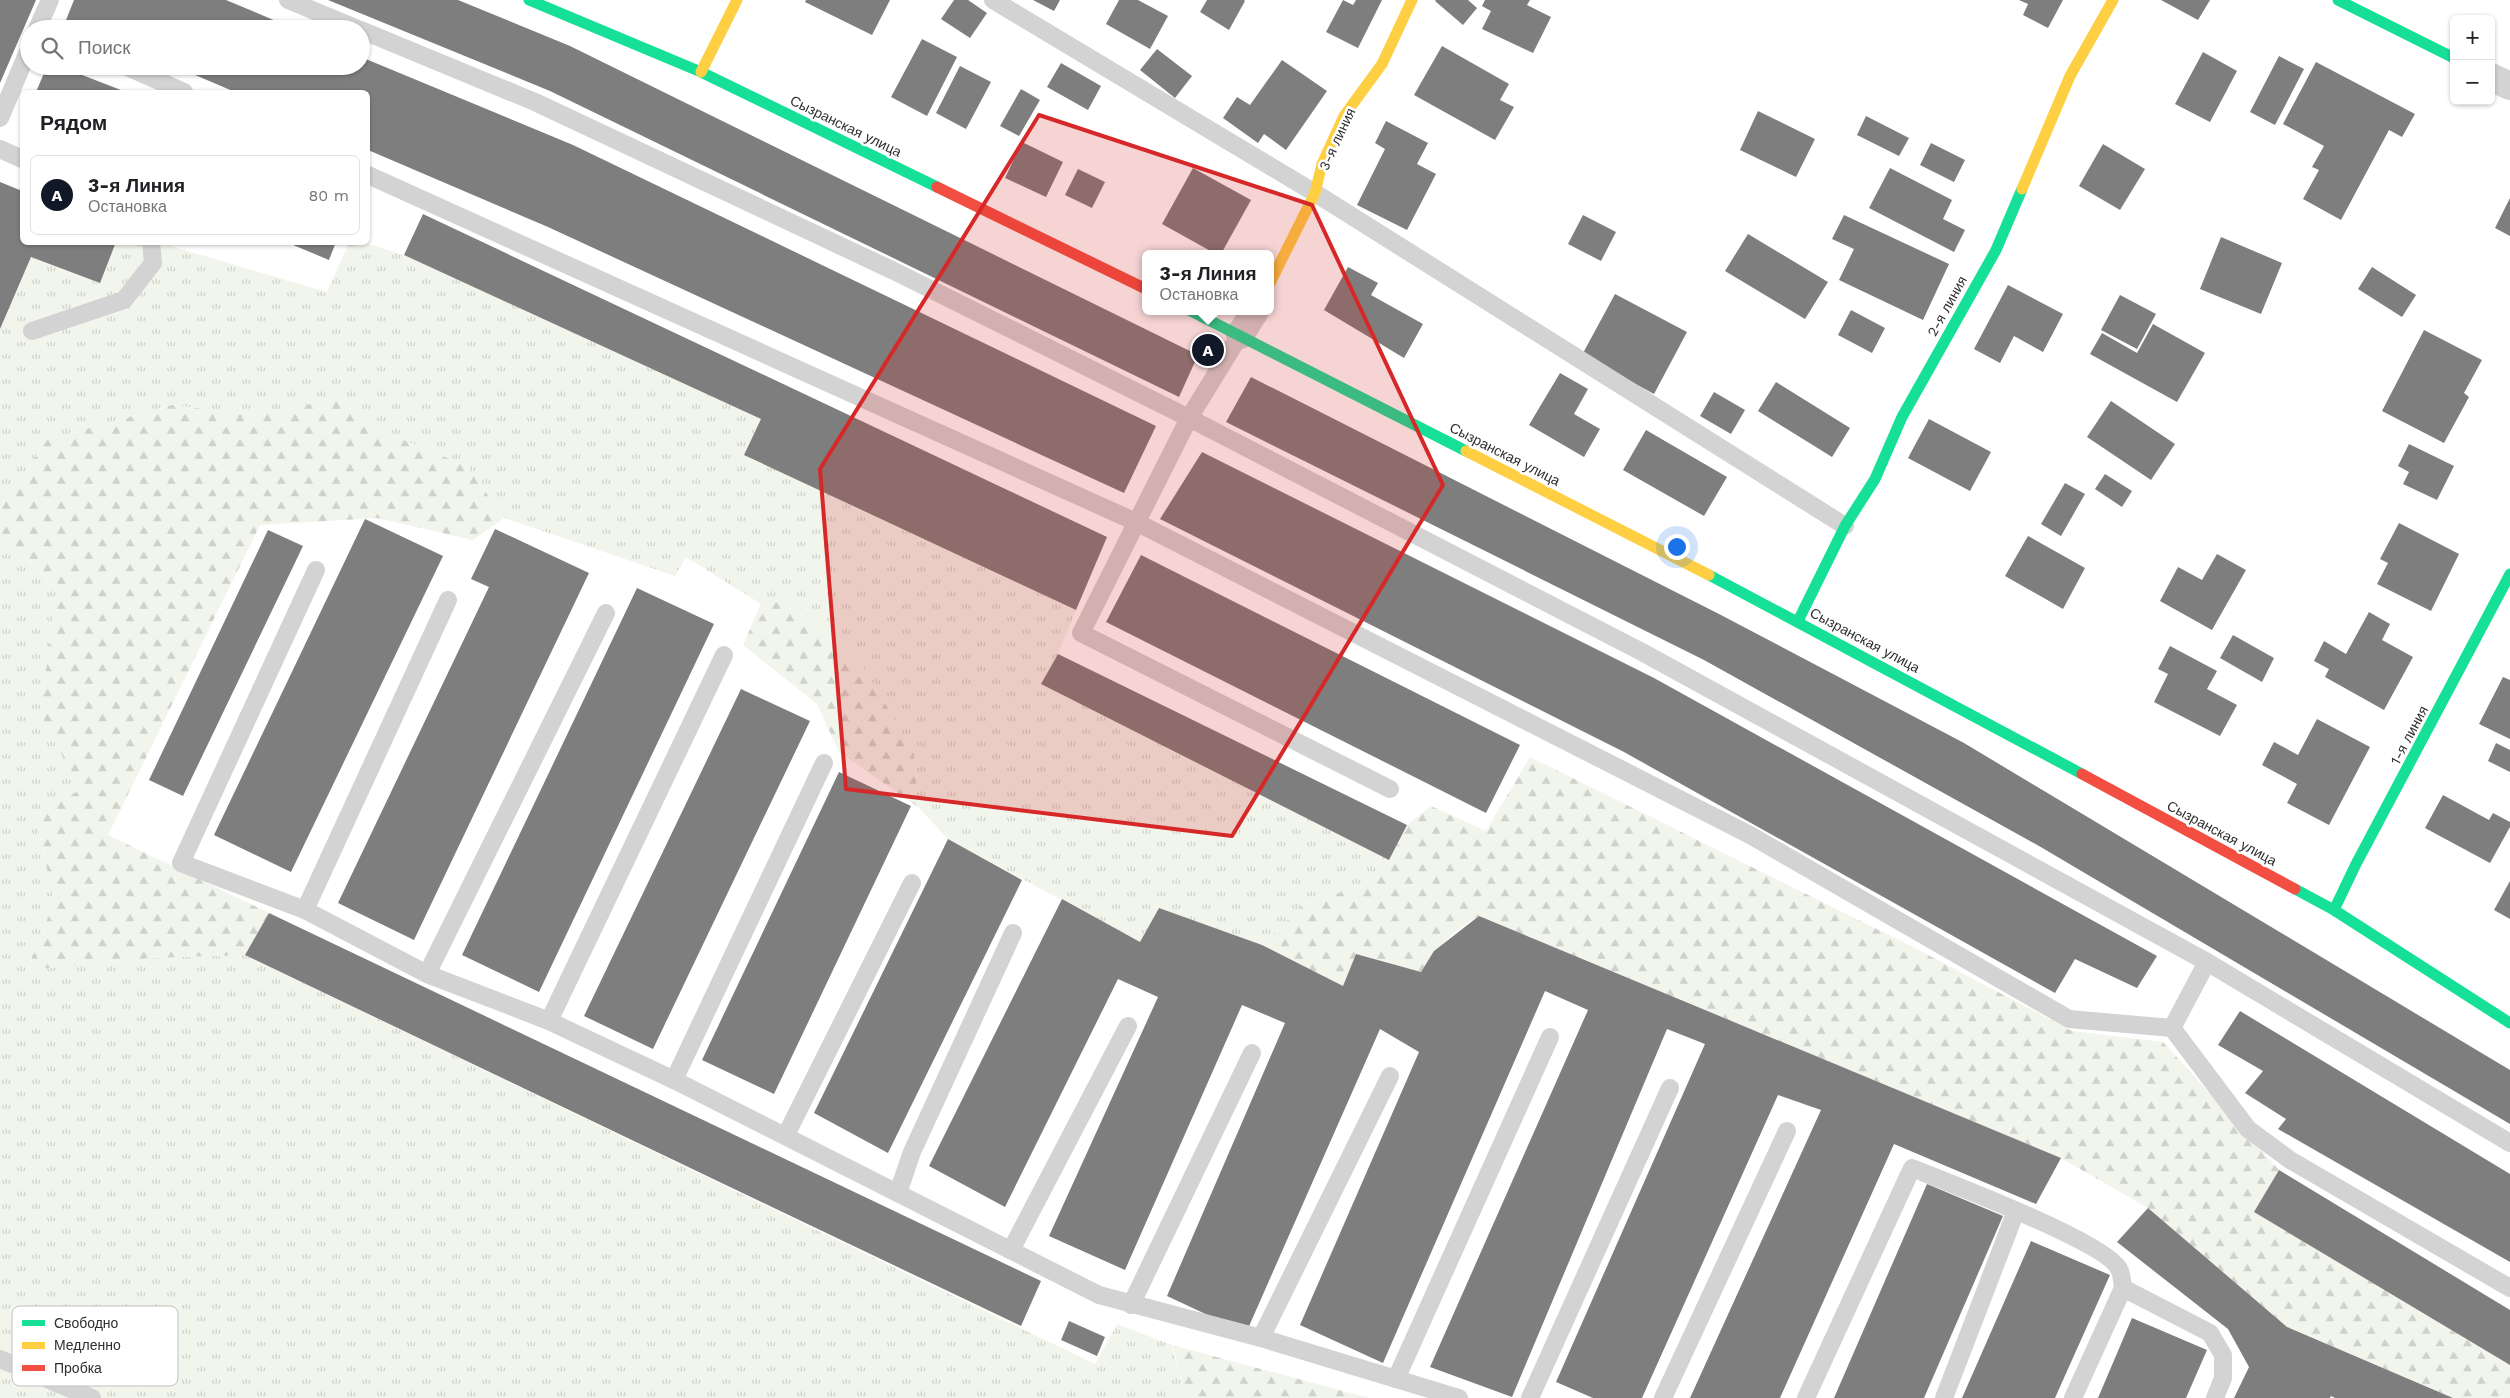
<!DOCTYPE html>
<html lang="ru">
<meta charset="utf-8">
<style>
body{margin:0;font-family:"Work Sans",sans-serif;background:#f2f2f2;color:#202124}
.controls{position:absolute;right:15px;top:15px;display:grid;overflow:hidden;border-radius:8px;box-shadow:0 1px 4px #0004}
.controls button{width:45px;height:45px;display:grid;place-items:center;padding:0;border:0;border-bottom:1px solid #e0e0e0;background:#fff;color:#202124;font:25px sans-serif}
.you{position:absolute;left:1676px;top:546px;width:18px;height:18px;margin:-12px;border:4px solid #fff;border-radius:50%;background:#1a73e8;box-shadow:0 0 0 8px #1a73e833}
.badge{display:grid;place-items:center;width:32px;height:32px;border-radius:50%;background:#111827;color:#fff;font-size:16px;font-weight:700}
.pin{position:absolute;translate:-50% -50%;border:2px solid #fff;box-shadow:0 1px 5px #0006}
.popup{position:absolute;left:1142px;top:250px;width:132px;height:65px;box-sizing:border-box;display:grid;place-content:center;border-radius:8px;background:#fff;filter:drop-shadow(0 1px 4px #0005);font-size:16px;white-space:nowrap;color:#757577}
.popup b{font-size:19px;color:#202124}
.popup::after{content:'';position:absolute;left:50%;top:100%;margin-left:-10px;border:10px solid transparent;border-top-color:#fff}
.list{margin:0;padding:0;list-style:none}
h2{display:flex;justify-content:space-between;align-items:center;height:65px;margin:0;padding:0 20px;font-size:21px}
h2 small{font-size:16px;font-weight:400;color:#757577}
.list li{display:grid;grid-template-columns:32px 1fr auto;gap:15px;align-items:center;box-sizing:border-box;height:80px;margin:0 10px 10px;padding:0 10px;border:1px solid #e0e0e0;border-radius:8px}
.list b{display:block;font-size:19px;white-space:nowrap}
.list p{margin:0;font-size:16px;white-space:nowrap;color:#757577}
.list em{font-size:16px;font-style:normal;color:#757577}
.icon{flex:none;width:28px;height:28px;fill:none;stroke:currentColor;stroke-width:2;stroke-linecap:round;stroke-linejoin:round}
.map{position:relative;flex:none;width:2510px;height:1398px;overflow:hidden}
.search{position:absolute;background:#fff;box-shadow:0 1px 4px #0004;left:20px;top:20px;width:350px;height:55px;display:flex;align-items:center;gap:12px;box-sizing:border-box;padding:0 18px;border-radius:28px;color:#757577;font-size:19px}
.panel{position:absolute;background:#fff;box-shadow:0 1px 4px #0004;left:20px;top:90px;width:350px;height:155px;border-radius:8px}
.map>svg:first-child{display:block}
.grass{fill:url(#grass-tufts)}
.forest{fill:url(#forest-firs)}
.building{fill:#7e7e7e}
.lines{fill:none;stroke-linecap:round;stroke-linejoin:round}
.lane{stroke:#d3d3d3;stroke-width:18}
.street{stroke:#d3d3d3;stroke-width:28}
.fast{stroke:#16e098;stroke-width:11}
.slow{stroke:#ffcf43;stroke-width:11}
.jam{stroke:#f24e42;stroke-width:11}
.marked{fill:#d62828;fill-opacity:0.2;stroke:#d62828;stroke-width:4;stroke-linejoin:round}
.labels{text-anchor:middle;stroke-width:5;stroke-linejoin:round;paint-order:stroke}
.street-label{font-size:14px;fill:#2e2e2e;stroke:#fff}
.key{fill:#fff;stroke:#c0c0c0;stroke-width:1}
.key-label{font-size:14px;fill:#2e2e2e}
</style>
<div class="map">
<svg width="2510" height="1398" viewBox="0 0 2510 1398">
<defs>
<pattern id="grass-tufts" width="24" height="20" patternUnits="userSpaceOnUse" patternTransform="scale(1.25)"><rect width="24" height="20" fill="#f1f5eb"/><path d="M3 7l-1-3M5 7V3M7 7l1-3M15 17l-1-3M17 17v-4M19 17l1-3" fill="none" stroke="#cfd2ca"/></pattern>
<pattern id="forest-firs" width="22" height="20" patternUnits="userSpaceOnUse" patternTransform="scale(1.25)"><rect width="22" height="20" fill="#f1f5eb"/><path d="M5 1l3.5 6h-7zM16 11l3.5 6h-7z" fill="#cfd2ca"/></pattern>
</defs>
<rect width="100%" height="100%" fill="#fff"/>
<!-- grass -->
<g class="grass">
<path d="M116 243H160L327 292 349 243H365L404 255 761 419 744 455 1076 610 1058 654 1042 684 1389 860 1366 884 1303 905 1262 945 1159 908 1140 942 948 839 918 807 914 754 793 602 761 604 686 557 675 576 504 518 467 466 379 430 344 398 250 415 172 405 47 440 0 508V329L31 257 99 283Z"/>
<path d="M0 533 57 588 40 714 81 789 36 817 54 903 27 970 151 958 245 955 1095 1364 1117 1324 1172 1345 1185 1398H0Z"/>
</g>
<!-- forest -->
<g class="forest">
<path d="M344 398 379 430 467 466 504 518 473 540 377 518 260 525 108 835 269 913 245 955 151 958 27 970 54 903 36 817 81 789 40 714 57 588 0 533V508L47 440 172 405 250 415Z"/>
<path d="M793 601 867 672 914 754 918 807 839 752 817 704 743 645 761 604Z"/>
<path d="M1530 757 1913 947 2072 1031 2163 1042 2279 1170 2255 1212 2510 1365V1398H2453L2287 1327 2148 1208 2061 1158 1479 916C1455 929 1435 949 1421 972L1356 954 1343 986 1262 945 1303 905 1366 884 1389 860 1407 825 1431 806 1486 831Z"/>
<path d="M1173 1345H1172L1369 1398H1185Z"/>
</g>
<!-- building -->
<g class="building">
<path d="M0 0H36L0 83Z"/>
<path d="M74 0H226L295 29H87L66 20Z"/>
<path d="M328 0H458L570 46 1198 355 1179 397 550 91Z"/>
<path d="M806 0H890L872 35 805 2Z"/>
<path d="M954 0H968L987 13 970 38 941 19Z"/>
<path d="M1033 0H1060L1054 11Z"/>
<path d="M1119 0H1138L1168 16 1150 49 1106 24Z"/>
<path d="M1207 0H1244L1245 1 1229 30 1200 12Z"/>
<path d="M1343 0 1353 5 1356 0H1382L1358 48 1326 32Z"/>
<path d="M1436 0H1468L1477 8 1463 25 1435 1Z"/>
<path d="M1485 0H1530L1527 5 1551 17 1533 53 1482 29 1491 11 1482 6Z"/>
<path d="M2019 0H2063L2048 28 2023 15 2028 4Z"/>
<path d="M2161 0H2210L2198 20Z"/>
<path d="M922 39 957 57 927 116 891 97Z"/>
<path d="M1442 46 1509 84 1500 100 1514 107 1495 140 1414 95Z"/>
<path d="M1157 49 1192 76 1175 98 1140 70Z"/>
<path d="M2203 52 2237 71 2210 122 2175 104Z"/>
<path d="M2279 56 2304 69 2275 125 2250 112Z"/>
<path d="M361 57 573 145 1156 426 1124 493 548 227 368 150V92H235L174 66H361Z"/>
<path d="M1282 60 1327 91 1286 150 1264 134 1258 143 1223 118 1237 97 1250 105Z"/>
<path d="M2316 62 2415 114 2402 137 2389 130 2341 220 2303 199 2319 170 2312 167 2324 146 2283 124Z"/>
<path d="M1061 63 1101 86 1088 110 1047 87Z"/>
<path d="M47 66H59L126 92H36Z"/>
<path d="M960 66 991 82 966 129 936 113Z"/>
<path d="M1021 89 1040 100 1019 136 1000 126Z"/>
<path d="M1758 111 1815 139 1796 177 1740 150Z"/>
<path d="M1866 116 1909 138 1899 156 1857 135Z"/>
<path d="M1386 121 1428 143 1417 164 1436 174 1407 230 1357 205 1385 149 1375 143Z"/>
<path d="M1022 142 1063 162 1046 197 1005 178Z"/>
<path d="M1931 143 1965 160 1954 182 1920 165Z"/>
<path d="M2103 144 2145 169 2120 210 2079 186Z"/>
<path d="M1193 168 1251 200 1221 254H1216L1162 224Z"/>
<path d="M1890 168 1952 200 1943 219 1965 230 1954 252 1869 208Z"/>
<path d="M1078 169 1105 182 1092 208 1065 195Z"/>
<path d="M0 182 22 191V242H116L100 283 31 257 0 329Z"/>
<path d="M2510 198V236L2495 228Z"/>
<path d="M423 214 1107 537 1076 610 744 455 761 419 404 255Z"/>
<path d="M1583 215 1616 232 1601 261 1568 244Z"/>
<path d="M1844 215 1949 264 1923 320 1839 280 1854 249 1832 239Z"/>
<path d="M1748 234 1828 282 1805 319 1725 271Z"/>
<path d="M2221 237 2282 263 2261 314 2200 289Z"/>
<path d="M286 242H336L329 260Z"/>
<path d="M1348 267 1378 283 1371 295 1423 324 1404 358 1324 310Z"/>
<path d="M2372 267 2416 295 2402 317 2358 289Z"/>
<path d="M2008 285 2063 314 2043 352 2014 336 2000 363 1974 349Z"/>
<path d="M1615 294 1687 332 1654 394 1582 355Z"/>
<path d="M2120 295 2156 314 2137 349 2101 330Z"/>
<path d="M1851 310 1885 328 1872 353 1838 335Z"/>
<path d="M2153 324 2205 353 2177 402 2090 354 2102 333 2137 353Z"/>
<path d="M2424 330 2482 360 2464 393 2469 397 2444 443 2382 411Z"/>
<path d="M1560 373 1588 389 1574 414 1600 429 1584 457 1529 425Z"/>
<path d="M1251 377 1719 614 1964 743 2510 1070V1124L2039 846 1704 660 1226 422Z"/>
<path d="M1776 382 1850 428 1832 457 1758 411Z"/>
<path d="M1714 392 1745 410 1731 434 1700 416Z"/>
<path d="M2111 401 2175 444 2151 480 2087 437Z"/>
<path d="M1929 419 1991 452 1970 491 1908 458Z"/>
<path d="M1646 430 1727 477 1704 516 1623 470Z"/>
<path d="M2409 444 2454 466 2437 500 2403 484 2409 472 2398 466Z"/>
<path d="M1202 452 1654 678 2157 956 2137 988 2075 959 2055 993 1624 752 1160 519Z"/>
<path d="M2105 474 2132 491 2122 507 2095 489Z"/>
<path d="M2065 483 2085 494 2061 536 2041 524Z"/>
<path d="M365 519 443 556 291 872 214 835Z"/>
<path d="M2399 523 2459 554 2431 611 2377 584 2388 563 2380 559Z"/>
<path d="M495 529 589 573 414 940 338 903 489 587 471 579Z"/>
<path d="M268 530 303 546 183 796 149 780Z"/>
<path d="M2028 536 2085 568 2063 609 2005 576Z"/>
<path d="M2217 554 2246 570 2212 630 2160 601 2178 567 2202 580Z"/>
<path d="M1141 555 1520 745 1486 813 1106 622Z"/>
<path d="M637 588 714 624 539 992 462 955Z"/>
<path d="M2369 612 2390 624 2382 640 2413 657 2384 710 2325 677 2329 669 2314 661 2324 641 2346 654Z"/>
<path d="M2233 635 2274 658 2262 682 2220 658Z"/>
<path d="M2170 646 2217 671 2207 689 2237 705 2220 736 2154 702 2168 674 2158 669Z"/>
<path d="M1058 654 1407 825 1389 860 1041 684Z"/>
<path d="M2503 677 2510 680V739L2479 724Z"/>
<path d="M741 689 810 721 653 1049 584 1016Z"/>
<path d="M2317 719 2370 747 2329 825 2287 803 2297 784 2262 765 2274 742 2298 755Z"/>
<path d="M2496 743 2510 750V772L2488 761Z"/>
<path d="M839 772 911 806 774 1094 702 1060Z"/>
<path d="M2443 795 2489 820 2493 813 2510 822V827L2490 863 2425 828Z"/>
<path d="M948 839 1022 880 888 1153 814 1113Z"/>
<path d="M2510 881V919L2494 910Z"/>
<path d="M1062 899 1140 942 1159 908 1262 945 1343 986 1356 954 1421 972 1434 951 1479 916 2061 1158 2036 1204 1894 1144 1780 1398H1690L1821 1110 1778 1095 1642 1398H1593L1556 1382 1705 1044 1667 1029 1512 1397 1430 1367 1588 1010 1545 991 1383 1363 1300 1325 1419 1052 1380 1029 1246 1333 1167 1296 1285 1023 1242 1005 1125 1270 1049 1236 1158 997 1118 979 1005 1207 929 1166Z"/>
<path d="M269 913 1041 1281 1021 1326 245 955Z"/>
<path d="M2240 1011 2510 1174V1262L2278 1129 2286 1119 2245 1093 2263 1071 2218 1045Z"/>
<path d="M2279 1170 2510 1310V1365L2254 1212Z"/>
<path d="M1927 1184 2003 1216 1924 1398H1834Z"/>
<path d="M2148 1208 2287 1327 2453 1398H2335L2331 1396 2330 1398H2234L2249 1367 2228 1329 2117 1242Z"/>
<path d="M2031 1241 2110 1275 2055 1398H1962Z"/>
<path d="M2132 1318 2207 1350 2186 1398H2098Z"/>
<path d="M1069 1321 1105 1337 1097 1356 1061 1340Z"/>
</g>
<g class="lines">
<!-- lane -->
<g class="lane">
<path d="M288 0 358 29"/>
<path d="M993 0 1315 193 1845 526"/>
<path d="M37 29 50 0"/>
<path d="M361 30 535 102 894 271 1189 418 1642 652 2207 962 2172 1028 2069 1019 1750 835 1136 522 368 175"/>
<path d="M125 66 184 92"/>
<path d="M0 118 29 49"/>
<path d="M0 149 22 159"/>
<path d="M32 331 124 300 153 263 151 242"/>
<path d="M1240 335 1189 418 1081 633 1390 789"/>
<path d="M316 570 181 863 305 910 427 974 549 1021 674 1080 1099 1295 1261 1338 1459 1398"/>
<path d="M305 910 448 600"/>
<path d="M2207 962 2510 1143"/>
<path d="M427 974 606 613"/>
<path d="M549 1021 724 655"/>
<path d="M2172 1028 2248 1129 2290 1160 2510 1288"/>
<path d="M674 1080 824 763"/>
<path d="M786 1135 912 883"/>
<path d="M898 1193 912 1152 1013 933"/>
<path d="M1011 1250 1128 1026"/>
<path d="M1131 1305 1252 1053"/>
<path d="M1261 1338 1390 1076"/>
<path d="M0 1359 92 1398"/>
<path d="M1396 1379 1550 1037"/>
<path d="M1530 1398 1670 1088"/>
<path d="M1663 1398 1787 1131"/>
<path d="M1806 1398 1912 1168C1947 1182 2107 1243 2119 1269 2122 1274 2122 1282 2123 1288L2210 1333 2223 1355V1378L2215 1398"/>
<path d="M1944 1398 2016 1211"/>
<path d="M2073 1398 2123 1288"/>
</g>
<!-- street -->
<g class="street">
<path d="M2491 77 2510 86"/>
<path d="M1240 335 1255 311"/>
</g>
<!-- fast -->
<g class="fast">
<path d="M529 0 701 72 937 187"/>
<path d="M2338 0 2454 58"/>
<path d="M1191 311 1466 451"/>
<path d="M1709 575 2082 774"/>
<path d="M1798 621 1845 526 1875 479 1902 417 1996 250 2022 189"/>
<path d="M2295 889 2334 910 2510 1023"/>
<path d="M2334 910 2356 864 2510 574"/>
</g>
<!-- slow -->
<g class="slow">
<path d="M701 72 737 0"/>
<path d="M2022 189 2070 76 2113 0"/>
<path d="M1270 283 1315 193 1322 164 1344 116 1382 64 1412 0"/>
<path d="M1466 451 1709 575"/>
</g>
<!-- jam -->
<g class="jam">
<path d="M937 187 1146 289"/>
<path d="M2082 774 2295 889"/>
</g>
</g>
<!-- marked area -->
<path class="marked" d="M1039 115 1312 205 1443 485 1232 836 846 789 820 469Z"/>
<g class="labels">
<!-- street labels -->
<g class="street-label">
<text transform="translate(846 126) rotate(26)" y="5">Сызранская улица</text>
<text transform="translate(1337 139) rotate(-65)" y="5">3-я линия</text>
<text transform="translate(1947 306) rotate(-61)" y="5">2-я линия</text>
<text transform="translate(1505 454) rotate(27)" y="5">Сызранская улица</text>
<text transform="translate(1865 640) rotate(28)" y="5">Сызранская улица</text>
<text transform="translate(2409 735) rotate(-62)" y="5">1-я линия</text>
<text transform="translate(2222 833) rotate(28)" y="5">Сызранская улица</text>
</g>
</g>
<!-- legend -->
<rect x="12" y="1306" width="166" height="80" rx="8" class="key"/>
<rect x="22" y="1320" width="23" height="6" fill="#16e098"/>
<rect x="22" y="1342" width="23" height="7" fill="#ffcf43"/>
<rect x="22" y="1365" width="23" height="6" fill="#f24e42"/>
<g class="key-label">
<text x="54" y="1328">Свободно</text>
<text x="54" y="1350">Медленно</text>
<text x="54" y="1373">Пробка</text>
</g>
</svg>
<div class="controls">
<button>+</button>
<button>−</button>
</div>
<div class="you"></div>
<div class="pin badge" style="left:1208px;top:350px">A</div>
<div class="popup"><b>3-я Линия</b>Остановка</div>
<div class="search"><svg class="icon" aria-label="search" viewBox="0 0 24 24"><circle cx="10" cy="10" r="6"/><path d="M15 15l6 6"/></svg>Поиск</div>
<section class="panel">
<h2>Рядом<small></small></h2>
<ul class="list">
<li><span class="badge">A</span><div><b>3-я Линия</b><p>Остановка</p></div><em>80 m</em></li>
</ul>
</section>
</div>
